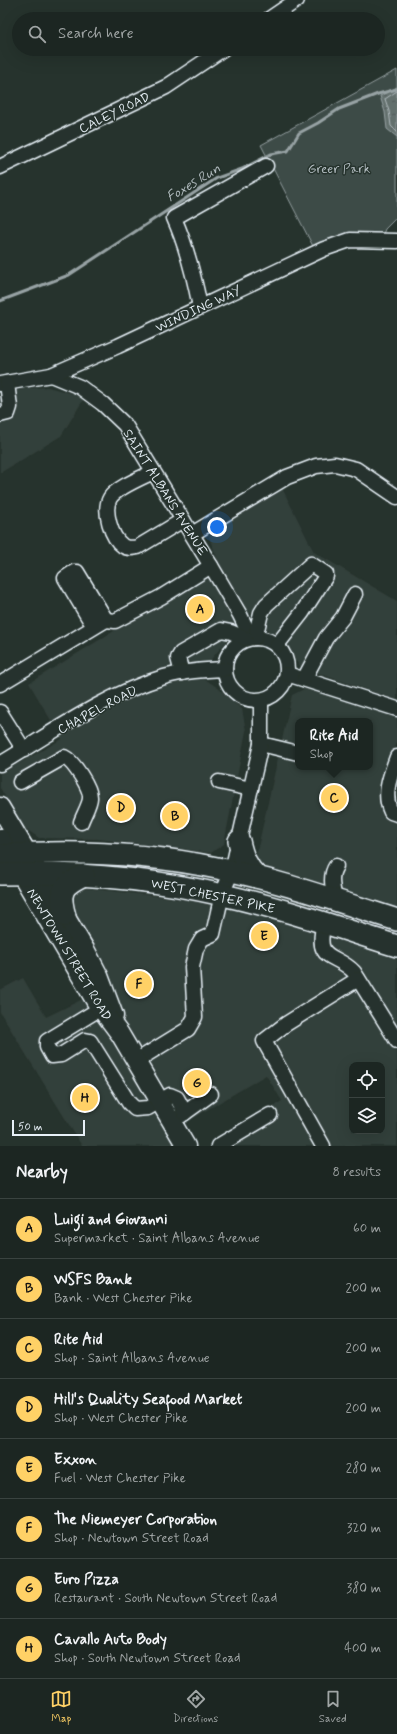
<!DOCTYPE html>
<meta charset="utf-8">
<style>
body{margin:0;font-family:Mynerve,sans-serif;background:#29322f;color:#f1f3f6}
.controls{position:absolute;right:12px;bottom:12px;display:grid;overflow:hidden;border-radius:8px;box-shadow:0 4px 16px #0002}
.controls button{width:36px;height:36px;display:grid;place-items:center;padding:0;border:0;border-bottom:1px solid #3a4340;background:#1c2622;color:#f1f3f6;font:20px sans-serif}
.scale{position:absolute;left:12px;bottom:10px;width:73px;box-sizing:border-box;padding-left:4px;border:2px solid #e8f1f8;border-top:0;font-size:11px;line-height:14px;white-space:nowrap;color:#e8f1f8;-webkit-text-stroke:3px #26332d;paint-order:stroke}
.you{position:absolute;left:217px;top:527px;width:14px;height:14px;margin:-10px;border:3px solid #fff;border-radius:50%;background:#1a73e8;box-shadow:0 0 0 6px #1a73e833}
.badge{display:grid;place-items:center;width:26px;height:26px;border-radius:50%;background:#ffd166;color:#111;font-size:13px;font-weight:700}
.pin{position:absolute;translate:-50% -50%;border:2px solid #fff;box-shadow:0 1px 4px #0006}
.popup{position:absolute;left:295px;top:718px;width:78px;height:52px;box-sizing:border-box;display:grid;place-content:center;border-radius:8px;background:#1c2622;filter:drop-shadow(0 1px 3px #0005);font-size:13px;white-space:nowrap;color:#a0a5a5}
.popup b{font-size:15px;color:#f1f3f6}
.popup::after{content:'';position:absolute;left:50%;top:100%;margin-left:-8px;border:8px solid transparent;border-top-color:#1c2622}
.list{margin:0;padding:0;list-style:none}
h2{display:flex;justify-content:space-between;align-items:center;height:52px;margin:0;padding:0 16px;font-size:17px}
h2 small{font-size:13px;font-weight:400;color:#a0a5a5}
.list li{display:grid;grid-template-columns:26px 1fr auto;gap:12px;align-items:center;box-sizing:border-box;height:60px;padding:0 16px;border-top:1px solid #3a4340}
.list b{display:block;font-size:15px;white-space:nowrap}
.list p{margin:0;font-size:13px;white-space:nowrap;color:#a0a5a5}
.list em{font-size:13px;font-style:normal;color:#a0a5a5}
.icon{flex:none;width:22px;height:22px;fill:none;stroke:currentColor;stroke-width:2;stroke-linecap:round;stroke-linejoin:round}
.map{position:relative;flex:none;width:397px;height:1146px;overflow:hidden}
.search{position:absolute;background:#1c2622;box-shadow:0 4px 16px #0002;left:12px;right:12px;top:12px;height:44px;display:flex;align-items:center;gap:10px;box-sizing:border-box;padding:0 14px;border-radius:22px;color:#a0a5a5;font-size:15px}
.sheet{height:532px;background:#1c2622}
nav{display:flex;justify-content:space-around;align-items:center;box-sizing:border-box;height:56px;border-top:1px solid #3a4340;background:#1c2622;font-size:11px;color:#a0a5a5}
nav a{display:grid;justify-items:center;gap:2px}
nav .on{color:#ffd166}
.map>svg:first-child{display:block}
.built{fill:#333f3a;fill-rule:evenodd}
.green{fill:#3e4b47;stroke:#939ea0}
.water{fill:url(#water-ripples);stroke:#98a3a5}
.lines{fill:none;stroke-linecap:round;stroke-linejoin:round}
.shore{stroke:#b3bdc0;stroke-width:1}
.stream{stroke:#98a3a5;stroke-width:3}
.minor-casing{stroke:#e8f1f8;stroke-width:17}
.major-casing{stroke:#e8f1f8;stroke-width:21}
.highway-casing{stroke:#e8f1f8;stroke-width:24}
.minor{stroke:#26332d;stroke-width:14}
.major{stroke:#26332d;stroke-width:18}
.highway{stroke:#26332d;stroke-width:21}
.labels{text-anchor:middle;stroke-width:3;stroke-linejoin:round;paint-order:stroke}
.street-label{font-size:13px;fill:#e8f1f8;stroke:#26332d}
.park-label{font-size:13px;fill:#b5bfc3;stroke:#26332d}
.water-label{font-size:14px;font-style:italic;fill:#b3bdc0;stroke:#26332d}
</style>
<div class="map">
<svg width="397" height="1146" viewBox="0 0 397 1146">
<defs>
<pattern id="water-ripples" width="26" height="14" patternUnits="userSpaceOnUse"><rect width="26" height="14" fill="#636f6d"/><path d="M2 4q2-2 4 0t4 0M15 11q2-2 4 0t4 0" fill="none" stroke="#535a5a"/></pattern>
</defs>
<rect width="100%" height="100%" fill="#26332d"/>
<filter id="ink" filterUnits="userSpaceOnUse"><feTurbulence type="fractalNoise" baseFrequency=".025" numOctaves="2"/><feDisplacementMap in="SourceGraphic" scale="8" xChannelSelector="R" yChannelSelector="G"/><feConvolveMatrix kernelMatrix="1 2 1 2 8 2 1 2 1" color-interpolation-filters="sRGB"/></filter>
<g filter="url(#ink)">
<!-- built -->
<g class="built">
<path d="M48 387 85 397 61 436 0 473V393L28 388Z"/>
<path d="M282 488 314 552 397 601V700L302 668 252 612 212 658 205 679 218 688 242 709 246 731 224 844 211 853 98 839 39 838 23 827 0 788V774L62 739 29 683 220 566 209 537 213 530Z"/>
<path d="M308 687 397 716V742L379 801 397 807V911L254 865 292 695ZM298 721H370V767H298Z"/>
<path d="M76 887 212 902 335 938 397 958V1146H210L282 1101 266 1075 180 1126 125 1030 117 1006 70 911 69 892ZM352 1065H382V1131H352Z"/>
<path d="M23 978 46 1017 87 997 177 1146H82L0 1012V990Z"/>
</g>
<!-- green -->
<path class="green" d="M397 70V217L385 229 381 239 316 252 261 145Z"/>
<!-- water -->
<path class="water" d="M397 87V137L387 129 385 112 380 96Z"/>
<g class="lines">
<!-- shore -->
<path class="shore" d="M397 91 385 99 389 111 391 126 397 132"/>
<!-- stream -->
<path class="stream" d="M0 301 69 275 217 178 242 169 271 154 288 151 299 133 318 123 339 109 378 94 397 89"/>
<defs>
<g id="minor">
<path d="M269 19 297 0"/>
<path d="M0 167 166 87 223 49"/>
<path d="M200 307C194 276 187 247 174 218L266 166"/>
<path d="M51 375 80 387 103 404 125 425 211 566 240 615 251 638"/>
<path d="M0 384 51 375 118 346 324 249 350 240 397 241"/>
<path d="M0 415 8 413 10 407 7 383"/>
<path d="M153 472C143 477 116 488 110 498 103 510 111 538 123 546 128 549 133 548 138 547L183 520"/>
<path d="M192 534 287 477 316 466 335 464 356 469 397 497"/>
<path d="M106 620 115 621 161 597 211 566"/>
<circle cx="256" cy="669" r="31"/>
<path d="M255 638 261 613 266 605 311 564 326 574V576L302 613 277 645"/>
<path d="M182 673 178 658 181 653 221 630 231 632 246 639"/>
<path d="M287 674 397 709"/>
<path d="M304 679 326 638 343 617 355 594"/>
<path d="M0 684 106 620 77 572H74L65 578 94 627"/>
<path d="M0 712 24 750"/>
<path d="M261 744 298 753"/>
<path d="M397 757C391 774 382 794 391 812L397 814"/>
<path d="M0 764C52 733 106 694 164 677 184 671 204 670 225 669"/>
<path d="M20 782 64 757C73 761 91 788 90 798 90 804 83 816 81 822"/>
<path d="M219 782 251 789"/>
<path d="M335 900C333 889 329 876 336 866"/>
<path d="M324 923C314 963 335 952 354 972L397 1041"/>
<path d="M101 1008 47 1041V1047L52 1056 61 1055 85 1040 90 1041 129 1103 135 1109 148 1108 170 1095 177 1098 185 1113"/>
<path d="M136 1061 188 1029 195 1017 192 967 196 949 202 939 213 934 222 894 232 871 261 744V700"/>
<path d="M179 1117 211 1094"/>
<path d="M218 1146 270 1115"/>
<path d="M323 1146 264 1041 286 1024 358 979"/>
</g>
<g id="major">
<path d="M0 807 86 951 99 976 114 1016"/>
<path d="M0 838 96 1002 120 1034 186 1146"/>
</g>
<g id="highway">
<path d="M239 841C242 855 246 866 257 877"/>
<path d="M0 855C72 850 146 853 217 868 278 880 337 901 397 920"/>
<path d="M0 874C75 872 150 878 223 895 282 908 339 928 397 946"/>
<path d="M65 916C58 892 62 885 84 875"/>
</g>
</defs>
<!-- minor casing -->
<use href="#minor" class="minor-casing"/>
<!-- major casing -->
<use href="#major" class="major-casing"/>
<!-- highway casing -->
<use href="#highway" class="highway-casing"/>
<!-- minor -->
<use href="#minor" class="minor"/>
<!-- major -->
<use href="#major" class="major"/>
<!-- highway -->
<use href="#highway" class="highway"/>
</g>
</g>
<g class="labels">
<!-- street labels -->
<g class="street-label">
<text transform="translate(114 112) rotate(-26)" y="5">CALEY ROAD</text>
<text transform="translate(198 308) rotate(-25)" y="5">WINDING WAY</text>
<text transform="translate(166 492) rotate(58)" y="5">SAINT ALBANS AVENUE</text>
<text transform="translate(97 709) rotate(-28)" y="5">CHAPEL ROAD</text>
<text transform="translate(213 895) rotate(12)" y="5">WEST CHESTER PIKE</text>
<text transform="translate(70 954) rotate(59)" y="5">NEWTOWN STREET ROAD</text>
</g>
<!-- park labels -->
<g class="park-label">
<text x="339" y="173">Greer Park</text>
</g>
<!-- water labels -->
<g class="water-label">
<text transform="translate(193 182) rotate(-31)" y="5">Foxes Run</text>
</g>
</g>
</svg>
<div class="controls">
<button><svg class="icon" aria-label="locate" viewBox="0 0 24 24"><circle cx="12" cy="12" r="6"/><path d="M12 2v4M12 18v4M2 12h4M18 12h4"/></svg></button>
<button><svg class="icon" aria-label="layers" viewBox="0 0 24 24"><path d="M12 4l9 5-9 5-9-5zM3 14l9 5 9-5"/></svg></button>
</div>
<div class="scale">50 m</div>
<div class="you"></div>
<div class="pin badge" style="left:200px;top:609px">A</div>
<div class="pin badge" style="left:175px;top:816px">B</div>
<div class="pin badge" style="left:334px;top:798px">C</div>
<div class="popup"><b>Rite Aid</b>Shop</div>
<div class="pin badge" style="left:121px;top:808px">D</div>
<div class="pin badge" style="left:264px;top:936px">E</div>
<div class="pin badge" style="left:139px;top:984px">F</div>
<div class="pin badge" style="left:197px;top:1083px">G</div>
<div class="pin badge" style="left:85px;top:1098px">H</div>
<div class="search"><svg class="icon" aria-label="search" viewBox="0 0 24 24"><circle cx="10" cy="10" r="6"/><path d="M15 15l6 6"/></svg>Search here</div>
</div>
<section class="sheet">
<h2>Nearby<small>8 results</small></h2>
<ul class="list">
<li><span class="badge">A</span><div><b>Luigi and Giovanni</b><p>Supermarket · Saint Albans Avenue</p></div><em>60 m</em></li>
<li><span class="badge">B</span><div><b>WSFS Bank</b><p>Bank · West Chester Pike</p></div><em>200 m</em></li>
<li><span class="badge">C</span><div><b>Rite Aid</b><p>Shop · Saint Albans Avenue</p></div><em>200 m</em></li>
<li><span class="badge">D</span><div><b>Hill's Quality Seafood Market</b><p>Shop · West Chester Pike</p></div><em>200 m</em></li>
<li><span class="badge">E</span><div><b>Exxon</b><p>Fuel · West Chester Pike</p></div><em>280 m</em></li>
<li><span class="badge">F</span><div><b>The Niemeyer Corporation</b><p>Shop · Newtown Street Road</p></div><em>320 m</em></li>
<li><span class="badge">G</span><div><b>Euro Pizza</b><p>Restaurant · South Newtown Street Road</p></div><em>380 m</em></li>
<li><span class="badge">H</span><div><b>Cavallo Auto Body</b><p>Shop · South Newtown Street Road</p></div><em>400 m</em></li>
</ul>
</section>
<nav>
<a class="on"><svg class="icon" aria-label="map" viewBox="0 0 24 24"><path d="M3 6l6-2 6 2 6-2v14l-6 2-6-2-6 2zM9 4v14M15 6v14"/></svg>Map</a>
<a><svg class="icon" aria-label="directions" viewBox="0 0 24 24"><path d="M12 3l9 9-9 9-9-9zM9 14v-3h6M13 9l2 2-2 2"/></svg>Directions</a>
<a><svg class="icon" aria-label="saved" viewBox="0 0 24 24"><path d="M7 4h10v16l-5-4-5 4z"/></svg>Saved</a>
</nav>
